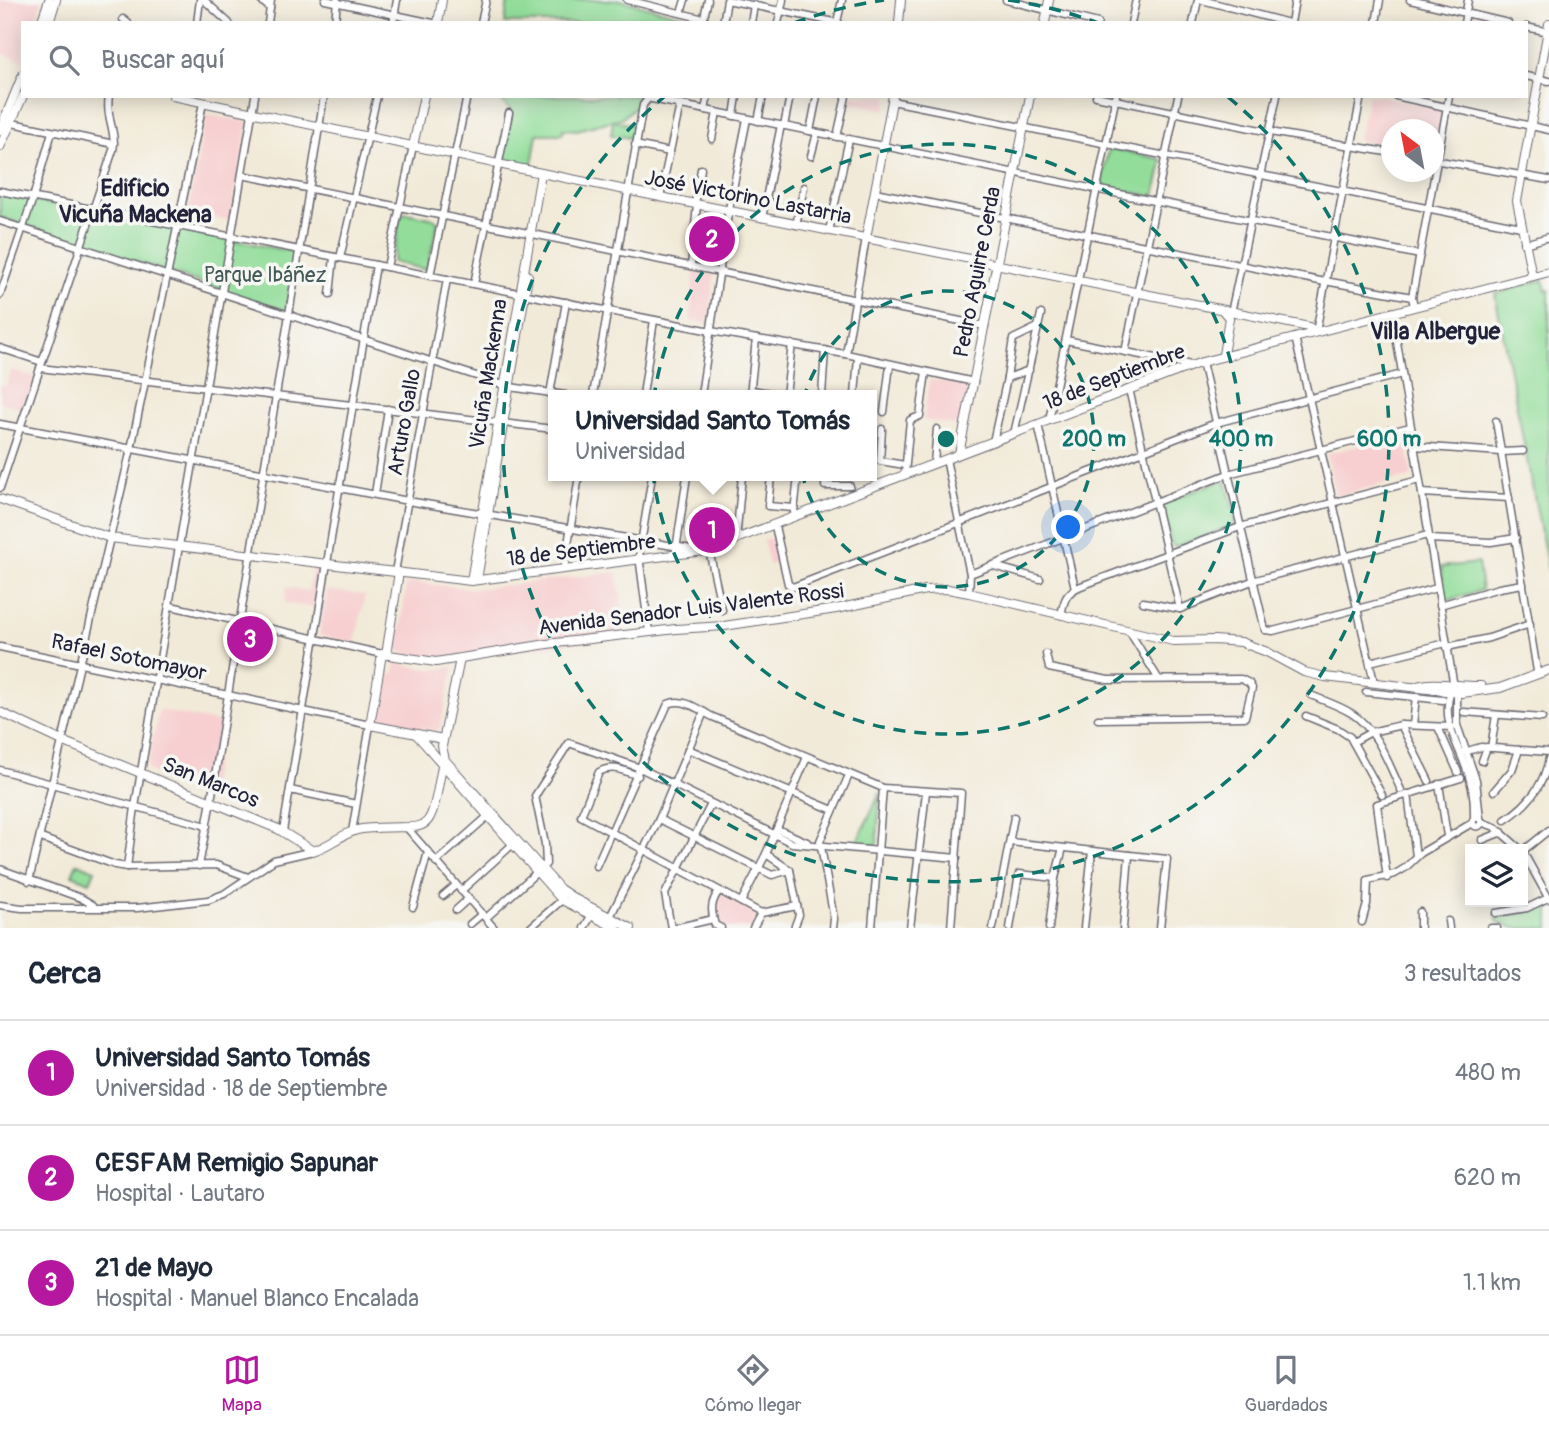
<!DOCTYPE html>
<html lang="es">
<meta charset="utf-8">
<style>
body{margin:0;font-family:Pangolin,sans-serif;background:#f2f2f3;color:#1f2937}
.controls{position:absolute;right:21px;bottom:21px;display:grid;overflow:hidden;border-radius:0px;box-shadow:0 4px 18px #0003}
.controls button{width:63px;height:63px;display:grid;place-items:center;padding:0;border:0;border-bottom:2px solid #e0e1e3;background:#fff;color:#1f2937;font:35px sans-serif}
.compass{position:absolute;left:1381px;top:119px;width:63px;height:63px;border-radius:50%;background:#fff;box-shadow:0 4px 18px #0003;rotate:328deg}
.you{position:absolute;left:1069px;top:528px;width:24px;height:24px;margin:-18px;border:5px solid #fff;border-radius:50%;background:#1a73e8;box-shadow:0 0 0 10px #1a73e833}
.badge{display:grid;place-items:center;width:46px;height:46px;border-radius:50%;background:#b5179e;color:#fff;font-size:23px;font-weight:700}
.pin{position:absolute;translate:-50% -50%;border:4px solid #fff;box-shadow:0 2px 7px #0006}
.popup{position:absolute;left:548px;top:390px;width:329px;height:91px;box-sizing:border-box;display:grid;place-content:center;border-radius:0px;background:#fff;filter:drop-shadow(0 2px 5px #0005);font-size:23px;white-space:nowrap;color:#747a83}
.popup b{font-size:26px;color:#1f2937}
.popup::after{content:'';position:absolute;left:50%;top:100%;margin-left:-14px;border:14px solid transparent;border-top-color:#fff}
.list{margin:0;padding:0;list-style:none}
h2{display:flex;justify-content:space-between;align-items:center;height:91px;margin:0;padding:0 28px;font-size:30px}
h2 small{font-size:23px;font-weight:400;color:#747a83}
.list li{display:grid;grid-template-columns:46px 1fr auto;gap:21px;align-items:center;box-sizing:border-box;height:105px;padding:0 28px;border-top:2px solid #e0e1e3}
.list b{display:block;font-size:26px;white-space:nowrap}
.list p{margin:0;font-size:23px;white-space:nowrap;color:#747a83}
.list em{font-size:23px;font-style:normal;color:#747a83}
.icon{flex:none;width:38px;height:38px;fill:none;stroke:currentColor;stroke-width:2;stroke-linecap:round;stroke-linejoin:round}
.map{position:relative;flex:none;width:1549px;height:928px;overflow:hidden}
.search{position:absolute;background:#fff;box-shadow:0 4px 18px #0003;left:21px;right:21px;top:21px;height:77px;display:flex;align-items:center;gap:18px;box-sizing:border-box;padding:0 24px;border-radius:0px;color:#747a83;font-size:26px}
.sheet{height:406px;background:#fff}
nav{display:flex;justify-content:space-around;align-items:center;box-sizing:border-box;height:98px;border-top:2px solid #e0e1e3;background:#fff;font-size:19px;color:#747a83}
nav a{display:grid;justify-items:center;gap:4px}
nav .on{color:#b5179e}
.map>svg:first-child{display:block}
.built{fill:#f7cfd0}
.green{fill:#92dd9a;stroke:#5a806a;stroke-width:2}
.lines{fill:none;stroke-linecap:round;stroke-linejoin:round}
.minor-casing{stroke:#6b6872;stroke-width:9}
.major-casing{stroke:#6b6872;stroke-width:10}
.minor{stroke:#fff;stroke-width:6}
.major{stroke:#fff;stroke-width:8}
.ring{fill:none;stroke:#0f766e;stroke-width:3.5;stroke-dasharray:12 9}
.labels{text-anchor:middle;stroke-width:7;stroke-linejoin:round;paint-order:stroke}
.street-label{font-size:21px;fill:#22223b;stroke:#f6f6f2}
.park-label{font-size:21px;fill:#445a58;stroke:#f6f6f2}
.neighbourhood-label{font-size:23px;font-weight:bold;fill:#22223b;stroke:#f6f6f2}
.centre{fill:#0f766e;stroke:#f6f6f2;stroke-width:3.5}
.ring-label{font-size:21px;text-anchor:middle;font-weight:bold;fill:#0f766e;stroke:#f6f6f2;stroke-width:7;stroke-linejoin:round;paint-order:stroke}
</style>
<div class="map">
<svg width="1549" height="928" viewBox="0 0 1549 928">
<rect width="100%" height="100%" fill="#f6f6f2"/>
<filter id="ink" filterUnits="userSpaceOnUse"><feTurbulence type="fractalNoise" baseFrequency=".0143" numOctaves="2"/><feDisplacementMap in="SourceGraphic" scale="14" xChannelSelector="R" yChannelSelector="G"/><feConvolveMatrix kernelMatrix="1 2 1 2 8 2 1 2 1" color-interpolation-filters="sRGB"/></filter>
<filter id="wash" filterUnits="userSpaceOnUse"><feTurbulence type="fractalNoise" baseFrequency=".00686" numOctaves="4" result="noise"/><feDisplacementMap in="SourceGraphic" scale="28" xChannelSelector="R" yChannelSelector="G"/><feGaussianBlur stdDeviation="1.57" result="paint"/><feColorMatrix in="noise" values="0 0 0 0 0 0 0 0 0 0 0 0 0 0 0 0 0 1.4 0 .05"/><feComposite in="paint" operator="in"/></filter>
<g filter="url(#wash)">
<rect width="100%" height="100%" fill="#f2ead8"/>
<!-- built -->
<g class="built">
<path d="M0 0H42L35 23H23V61L0 53Z"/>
<path d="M850 96H888L886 110 849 102Z"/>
<path d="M1368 96H1380L1443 110 1434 152V130H1392L1391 146 1358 141Z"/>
<path d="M206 115 248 122 231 212 234 213 232 221 195 214 194 218 187 217Z"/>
<path d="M706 216 719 218V221L725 220 719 260 713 258 712 260 699 258Z"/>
<path d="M694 272 714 275 709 324 690 320Z"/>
<path d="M11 370 35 377 25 409 0 402V385L6 386Z"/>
<path d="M930 379 969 386 962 426 923 420Z"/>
<path d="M1405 434 1412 476 1338 496 1335 494 1326 454Z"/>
<path d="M708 514 709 521 734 522 732 538 709 544 691 546V516Z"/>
<path d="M775 537 781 564 778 565 777 563 769 565 763 540Z"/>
<path d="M313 565 323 567 316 608 285 603 286 587 308 591Z"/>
<path d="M617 572 626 636 447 659 424 657 398 651 406 585 411 582 475 589Z"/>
<path d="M327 590 365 595 355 644 319 635Z"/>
<path d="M244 627 259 630 256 650 240 648Z"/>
<path d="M396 663 434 670 454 666 439 731 378 720 384 673 394 674Z"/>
<path d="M159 710 221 723 210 793 150 771 147 768Z"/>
<path d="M720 893 758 914 751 928H726L717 923 713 908Z"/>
</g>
<!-- green -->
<g class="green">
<path d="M508 0H620L700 20V23H505Z"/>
<path d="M496 96H647L622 118 577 130 563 129 562 134H537L532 165 503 159 512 111Z"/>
<path d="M613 121 634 125 631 138 611 135Z"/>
<path d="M1113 149 1160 159 1162 162 1155 194 1151 196 1106 187 1101 184 1108 151Z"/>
<path d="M0 194 294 252 287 311 0 217Z"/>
<path d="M406 213 435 219 438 222 427 270 393 262 400 216Z"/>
<path d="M1543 280 1546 290H1549V573L1495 294Z"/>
<path d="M1142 361 1171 368 1149 376 1145 368 1141 366Z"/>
<path d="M1223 480 1227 484 1236 521 1233 526 1175 547 1172 545 1161 503Z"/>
<path d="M1478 563 1482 590 1446 601 1441 567Z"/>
<path d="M880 793 877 843 874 846 856 844Z"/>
<path d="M77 863 95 870 90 882 72 875Z"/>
<path d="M1549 902V928H1515L1498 922 1496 917 1516 914Z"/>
</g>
</g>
<g filter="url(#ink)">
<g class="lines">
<defs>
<g id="minor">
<path d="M204 0 229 23"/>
<path d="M260 0 270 8"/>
<path d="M325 0 433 23"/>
<path d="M627 0 704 19"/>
<path d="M1006 0 1098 23"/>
<path d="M1202 0 1289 23"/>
<path d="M1410 0 1508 23"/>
<path d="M681 13 685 0"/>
<path d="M123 19 128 23"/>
<path d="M703 21 708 0"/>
<path d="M837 22 842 0"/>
<path d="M197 23 200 0"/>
<path d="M268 23 271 0"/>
<path d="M335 23 337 0"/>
<path d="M393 23 397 0"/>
<path d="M481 23 486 0"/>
<path d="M723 23 727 0 839 23"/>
<path d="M751 23 754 5"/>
<path d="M778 23 783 0"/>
<path d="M1131 23 1136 0"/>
<path d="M1193 23 1198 0"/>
<path d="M1291 23 1295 0"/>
<path d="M1376 23 1380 0"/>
<path d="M1464 23 1468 0"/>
<path d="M1526 27 1549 32"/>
<path d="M1526 76 1549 81"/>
<path d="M1096 96 1270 132 1392 153"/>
<path d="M1396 96 1549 130"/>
<path d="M647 98 1420 255"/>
<path d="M892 101 1521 227"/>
<path d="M705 110 708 96"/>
<path d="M734 116 737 96"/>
<path d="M758 121 763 96"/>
<path d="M12 123 114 144"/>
<path d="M784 126 790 96"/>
<path d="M810 131 817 96"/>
<path d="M837 137 846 96"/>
<path d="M712 139 717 112"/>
<path d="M635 145 670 152"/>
<path d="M811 156 817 133"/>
<path d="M1434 160 1549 180"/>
<path d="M242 175 985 326"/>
<path d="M0 191 711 331 851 355 974 382"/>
<path d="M875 192 1325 282"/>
<path d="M660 197 680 105"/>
<path d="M695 204 701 169"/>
<path d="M762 218 781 125"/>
<path d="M0 221 510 387 565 395"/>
<path d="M796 225 804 187"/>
<path d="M829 231 849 139"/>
<path d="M1524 244 1549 237"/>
<path d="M340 258 377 96"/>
<path d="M691 266 697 205"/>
<path d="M387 267 413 146"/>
<path d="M430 276 467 96"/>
<path d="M1325 281 1412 297"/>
<path d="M474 284 509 113"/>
<path d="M330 294 334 257"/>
<path d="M0 295 33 198 52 132"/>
<path d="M1414 306 1412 297 1449 96"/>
<path d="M1392 312 1454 687 1457 693V725L1476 780 1480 819"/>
<path d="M1231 313 1277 96"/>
<path d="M1316 332 1361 96"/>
<path d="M1295 337 1374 682"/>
<path d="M1066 340 1191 365"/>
<path d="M0 348 42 362"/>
<path d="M1125 352 1178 96"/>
<path d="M846 354 866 238"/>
<path d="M1202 362 1265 630 1273 631 1437 588"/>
<path d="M40 368 553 429"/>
<path d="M1007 378 1029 370"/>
<path d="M1129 389 1180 609"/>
<path d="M751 390 786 395 792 344"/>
<path d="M550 394 566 302"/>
<path d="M593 395 643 105 650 96"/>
<path d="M643 395 654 320"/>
<path d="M701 395 728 214 747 119"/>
<path d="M750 395 756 339"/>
<path d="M822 395 825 350"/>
<path d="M855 395 858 357"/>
<path d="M884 412 890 365"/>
<path d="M1049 420 1116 96"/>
<path d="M1496 421 1537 671"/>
<path d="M0 424 408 501 697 550"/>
<path d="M1038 424 1075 588"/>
<path d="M882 429 880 461 905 465"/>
<path d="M1014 434 1041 314"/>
<path d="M993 442 1007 378 1013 339 1038 327"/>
<path d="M1414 446 1501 452 1523 451"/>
<path d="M946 459 970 574 969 593"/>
<path d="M934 463 937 429"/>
<path d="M905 474 910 420 920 416 926 372"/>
<path d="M771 476 768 506 794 508"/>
<path d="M826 476 825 486H850"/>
<path d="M0 488 113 150C117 132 105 117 109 96"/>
<path d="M1422 493 1509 498"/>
<path d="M375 494 388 409"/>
<path d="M794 512 798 476"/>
<path d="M775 526 788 584 793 587 1216 423 1402 374"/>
<path d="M1429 539 1491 542 1516 538"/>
<path d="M736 540 742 476"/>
<path d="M676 550 687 476"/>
<path d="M709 550 722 610"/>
<path d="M994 566 1040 579"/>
<path d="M564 569 579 476"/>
<path d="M395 572 447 279"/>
<path d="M970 574 1228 474 1410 427"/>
<path d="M1143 602 1180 609 1252 581 1428 535"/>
<path d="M1440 605 1499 588 1523 584"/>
<path d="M171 606 382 654"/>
<path d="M1061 615C1064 600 1066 592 1081 586L1240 527 1419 480"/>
<path d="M1129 631 1158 678"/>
<path d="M649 632 639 556 652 476"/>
<path d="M0 647 370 725 352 832"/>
<path d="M1447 647 1489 638 1530 624"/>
<path d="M1046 654 1049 668 1108 680 1241 679 1249 683 1252 688 1245 717 1098 719"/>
<path d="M1370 662 1446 643"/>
<path d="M1452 689C1438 721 1462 749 1470 780 1474 793 1474 805 1474 819"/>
<path d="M1366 692 1443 700"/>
<path d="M1311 695C1324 701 1338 705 1351 713 1377 729 1388 763 1401 790"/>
<path d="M1464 712 1542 718"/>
<path d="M1306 716 1338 729 1350 737 1382 795"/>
<path d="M1401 725 1429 781"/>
<path d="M1413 725 1416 697"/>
<path d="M1438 727 1458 772"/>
<path d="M1353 742 1371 732 1401 725 1452 727"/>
<path d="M1491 748 1496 715"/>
<path d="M688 749 833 810"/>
<path d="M1464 752 1481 747 1549 752"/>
<path d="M1482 761 1487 747"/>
<path d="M0 770 207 826"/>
<path d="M638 776C625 771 612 764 599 772L581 816 761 913 797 906"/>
<path d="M1439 784 1447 836"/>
<path d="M290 790 356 804"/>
<path d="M1494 791 1512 770 1519 750"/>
<path d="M1408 794 1416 856"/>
<circle cx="1477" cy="822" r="4.5"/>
<path d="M659 819 772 875 790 870"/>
<path d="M1505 820C1528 805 1544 786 1549 758"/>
<path d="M1481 822 1495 827 1520 849"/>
<path d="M408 829 494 928"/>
<path d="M777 829 807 842"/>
<path d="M283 831 376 265"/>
<path d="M41 838 115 865 127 867 216 865 248 877"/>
<path d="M1482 840 1502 832"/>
<path d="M1010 842 1167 859 1160 928"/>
<path d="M1523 851 1549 830"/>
<path d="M1523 852 1549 899"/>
<path d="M766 854 790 870 799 915 794 928"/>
<path d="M436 862 487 817"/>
<path d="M199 866 211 801 324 96"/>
<path d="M596 866 668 704C684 697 699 710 713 717L883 788 961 793 951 928"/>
<path d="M127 867 135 807 255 96"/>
<path d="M0 869 81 898 93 905"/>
<path d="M1387 878 1377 804 1461 778"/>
<path d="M29 881 131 449 203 103"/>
<path d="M461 891 512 845"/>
<path d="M719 891C710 903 711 911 715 925L721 928"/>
<path d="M443 896 456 885"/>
<path d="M741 902 766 854 807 757"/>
<path d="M0 905 22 908H137L208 900 224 894 274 860 313 851"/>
<path d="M413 907 428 852"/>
<path d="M456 910 468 899"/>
<path d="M1420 912V928"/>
<path d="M1496 913 1527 908 1548 898"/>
<path d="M610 917 659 819 704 712"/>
<path d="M486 918 546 864 545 844 535 796 569 743 640 768 792 843 957 858"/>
<path d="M1448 921 1449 928"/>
<path d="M1362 922 1367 904 1368 880 1395 874 1405 868 1421 853 1472 823"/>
<path d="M470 924 482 914"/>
<path d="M530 928 563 899"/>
<path d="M584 928 591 916"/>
<path d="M671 928 665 894 711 804"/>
<path d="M675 928 713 919"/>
<path d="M753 928 761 913"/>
<path d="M833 928 834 919 820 841 849 775"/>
<path d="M872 928 883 788"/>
<path d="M910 928 926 792"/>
<path d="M993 928 1014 817"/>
<path d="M1010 928 1019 874 1055 878"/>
<path d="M1049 928 1055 878 1063 848"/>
<path d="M1084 928 1092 851"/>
<path d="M1123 928 1129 855"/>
<path d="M1491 928H1497"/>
</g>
<g id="major">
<path d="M41 23 49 0"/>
<path d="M49 23 56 0"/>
<path d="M438 23 442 0"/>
<path d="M899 23 901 0"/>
<path d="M1045 23 1049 0"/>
<path d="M173 96 546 174 1309 327 1316 332"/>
<path d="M0 130 23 74"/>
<path d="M413 146 424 96"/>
<path d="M0 147 23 96"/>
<path d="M866 238 893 96"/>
<path d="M1532 276 1517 201 1549 24"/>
<path d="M1223 355 1229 318 1224 312"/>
<path d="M959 454 1030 96"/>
<path d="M0 499 110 538 471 581 704 551 1202 362 1549 272"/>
<path d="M477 580 528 276"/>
<path d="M471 581 541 173"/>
<path d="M386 655 399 572"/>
<path d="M460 659 442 746 445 760 560 889 575 899 631 928"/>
<path d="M1415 687C1431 680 1462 687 1481 686"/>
<path d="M0 712 62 741 278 829 313 851C330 846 345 831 362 829 432 822 428 845 442 766"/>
<path d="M416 734 562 900 616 928"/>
<path d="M443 739 370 725 382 654 436 662 547 644 676 629 724 626 836 609 926 590 948 589 969 593 1173 641 1214 640 1241 642 1267 652 1304 672 1325 677 1462 693 1500 688 1549 670"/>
</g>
</defs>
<!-- minor casing -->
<use href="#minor" class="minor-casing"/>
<!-- major casing -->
<use href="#major" class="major-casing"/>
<!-- minor -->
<use href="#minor" class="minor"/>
<!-- major -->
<use href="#major" class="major"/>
</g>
</g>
<!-- distance rings -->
<g class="ring">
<circle cx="946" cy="439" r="148"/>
<circle cx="946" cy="439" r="295"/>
<path d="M794 23A443 443 0 0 1 884 0M1008 0A443 443 0 0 1 1098 23M1228 97A443 443 0 1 1 664 97"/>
</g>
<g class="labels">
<!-- street labels -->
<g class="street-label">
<text transform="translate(748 197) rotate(11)" y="7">José Victorino Lastarria</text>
<text transform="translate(977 272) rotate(-79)" y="7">Pedro Aguirre Cerda</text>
<text transform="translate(488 374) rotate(-81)" y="7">Vicuña Mackenna</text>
<text transform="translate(1114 377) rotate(-21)" y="7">18 de Septiembre</text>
<text transform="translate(404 422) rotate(-80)" y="7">Arturo Gallo</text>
<text transform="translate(581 550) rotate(-7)" y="7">18 de Septiembre</text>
<text transform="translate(691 609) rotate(-7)" y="7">Avenida Senador Luis Valente Rossi</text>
<text transform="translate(129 657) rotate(12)" y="7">Rafael Sotomayor</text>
<text transform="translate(211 782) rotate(22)" y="7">San Marcos</text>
</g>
<!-- park labels -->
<g class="park-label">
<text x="265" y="282">Parque Ibáñez</text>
</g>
<!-- neighbourhood labels -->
<g class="neighbourhood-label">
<text x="135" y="196">Edificio<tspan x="135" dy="26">Vicuña Mackena</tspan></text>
<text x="1435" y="339">Villa Albergue</text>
</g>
</g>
<circle cx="946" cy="439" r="10" class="centre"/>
<g class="ring-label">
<text x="1094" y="446">200 m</text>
<text x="1241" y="446">400 m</text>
<text x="1389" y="446">600 m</text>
</g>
</svg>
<div class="controls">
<button><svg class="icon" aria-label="layers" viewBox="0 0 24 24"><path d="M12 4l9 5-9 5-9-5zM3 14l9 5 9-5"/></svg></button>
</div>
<svg class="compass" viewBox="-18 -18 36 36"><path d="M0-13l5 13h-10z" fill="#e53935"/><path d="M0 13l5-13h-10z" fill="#747a83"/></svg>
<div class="you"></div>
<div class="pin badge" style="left:712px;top:530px">1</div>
<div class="popup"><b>Universidad Santo Tomás</b>Universidad</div>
<div class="pin badge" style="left:712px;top:239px">2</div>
<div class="pin badge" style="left:250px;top:639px">3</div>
<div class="search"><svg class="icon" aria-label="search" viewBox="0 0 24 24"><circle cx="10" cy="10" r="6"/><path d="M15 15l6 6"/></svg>Buscar aquí</div>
</div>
<section class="sheet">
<h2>Cerca<small>3 resultados</small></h2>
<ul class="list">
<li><span class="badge">1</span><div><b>Universidad Santo Tomás</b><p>Universidad · 18 de Septiembre</p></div><em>480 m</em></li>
<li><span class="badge">2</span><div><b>CESFAM Remigio Sapunar</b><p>Hospital · Lautaro</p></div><em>620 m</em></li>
<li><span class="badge">3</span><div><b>21 de Mayo</b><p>Hospital · Manuel Blanco Encalada</p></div><em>1.1 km</em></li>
</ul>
</section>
<nav>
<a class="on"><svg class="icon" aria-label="map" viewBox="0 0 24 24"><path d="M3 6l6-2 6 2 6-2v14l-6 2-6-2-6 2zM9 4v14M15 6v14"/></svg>Mapa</a>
<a><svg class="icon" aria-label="directions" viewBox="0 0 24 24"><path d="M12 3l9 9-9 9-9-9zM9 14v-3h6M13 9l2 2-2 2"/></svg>Cómo llegar</a>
<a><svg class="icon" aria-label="saved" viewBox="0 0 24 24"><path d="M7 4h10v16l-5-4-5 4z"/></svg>Guardados</a>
</nav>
